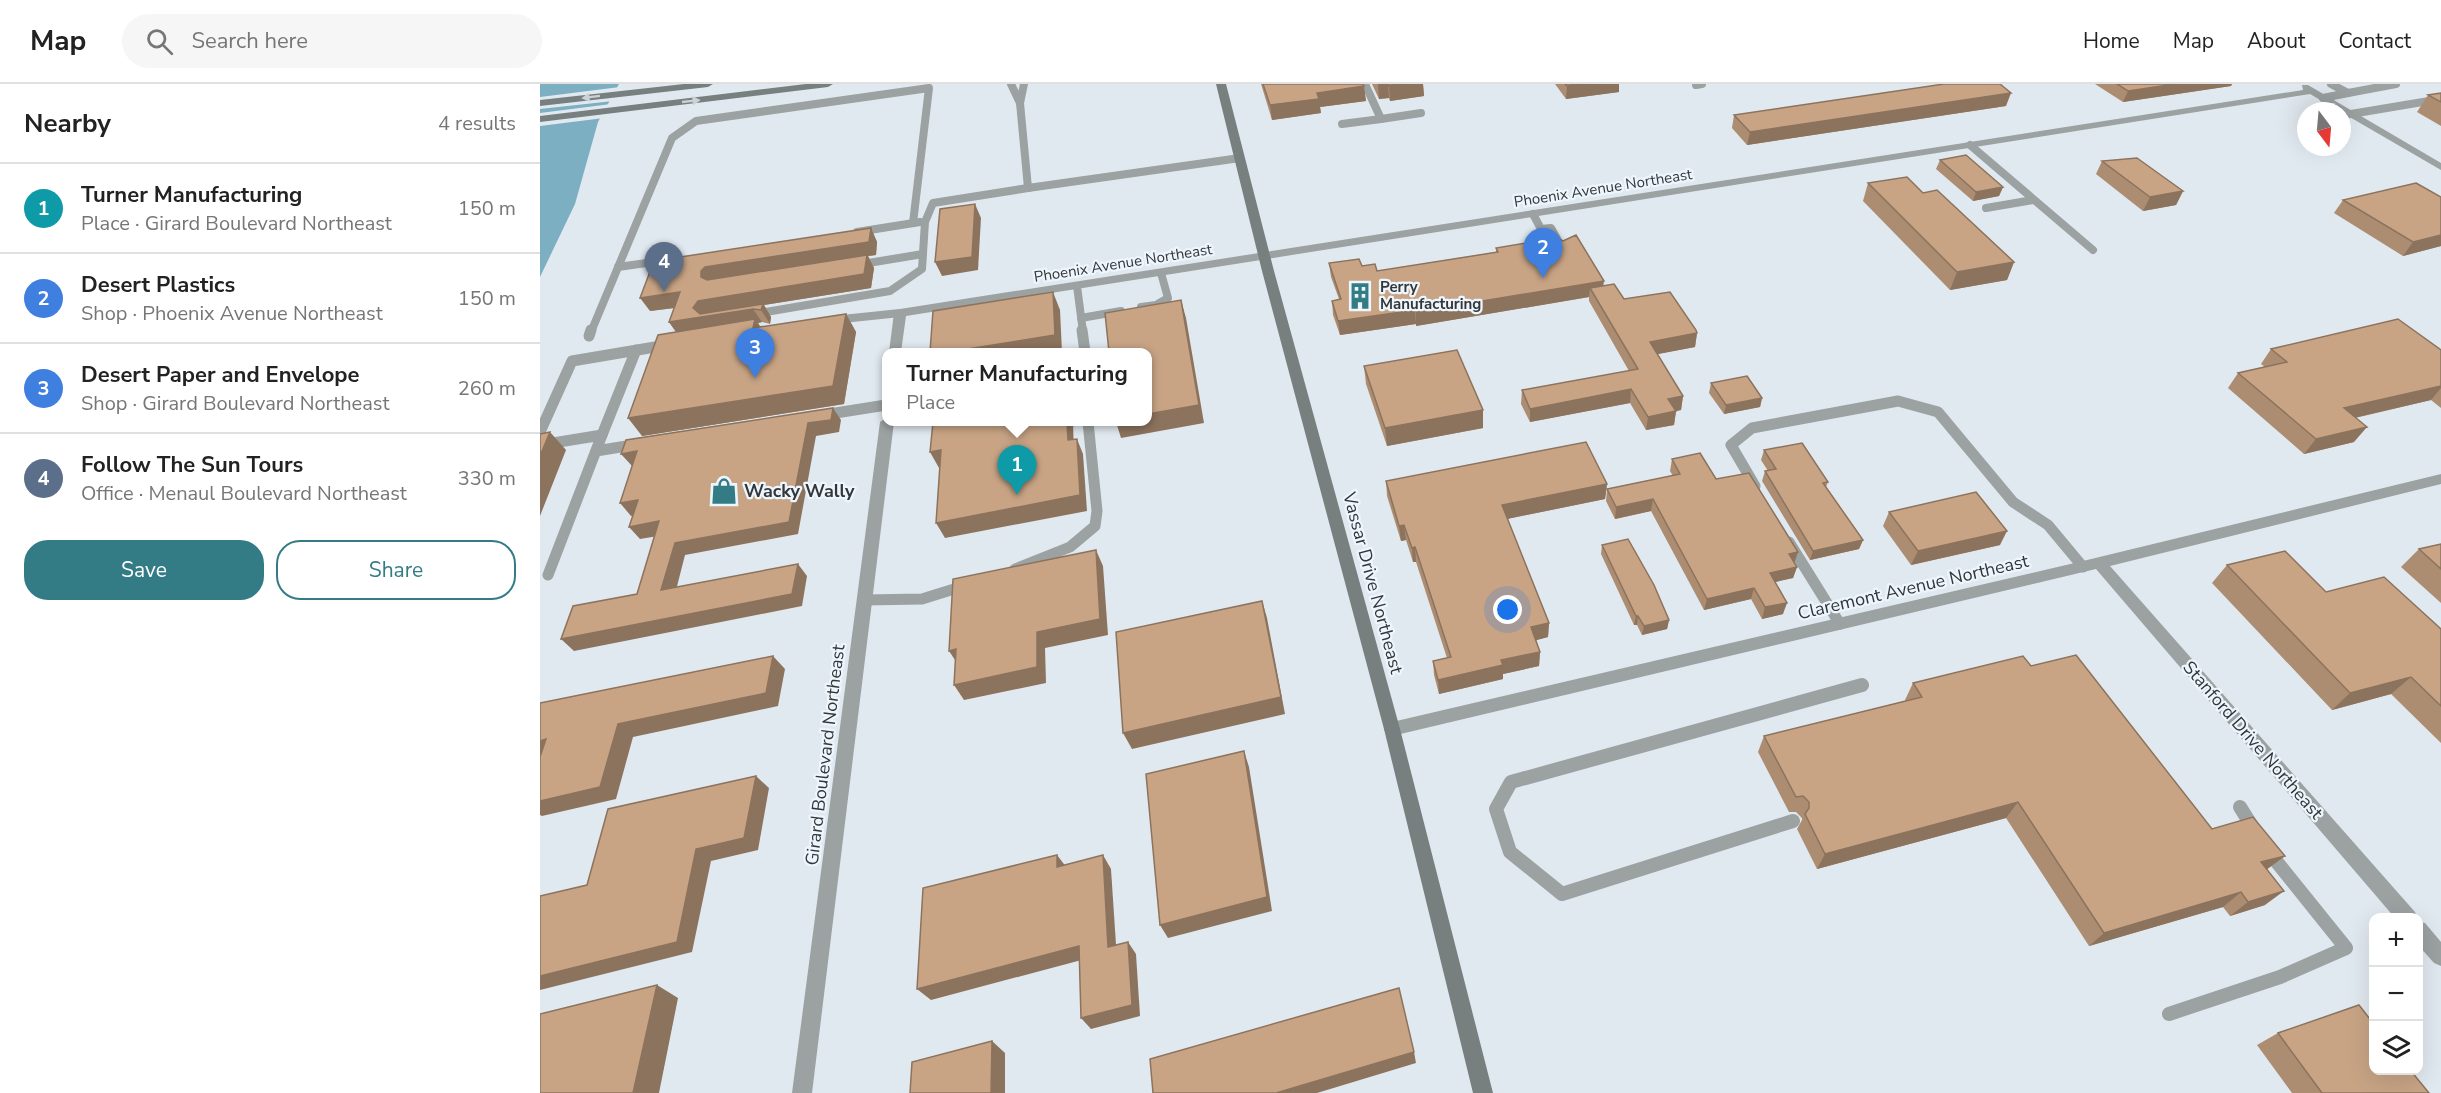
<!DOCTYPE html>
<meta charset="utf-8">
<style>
body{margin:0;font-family:"Nunito Sans",sans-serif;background:#f6f6f6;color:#222}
.controls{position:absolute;right:18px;bottom:18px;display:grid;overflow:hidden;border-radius:12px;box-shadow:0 6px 24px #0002}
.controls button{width:54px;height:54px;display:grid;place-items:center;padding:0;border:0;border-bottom:2px solid #e0e0e0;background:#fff;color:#222;font:30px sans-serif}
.compass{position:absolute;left:1757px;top:18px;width:54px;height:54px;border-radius:50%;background:#fff;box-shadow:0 6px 24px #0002;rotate:164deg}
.you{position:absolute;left:968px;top:526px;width:21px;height:21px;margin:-15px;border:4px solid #fff;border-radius:50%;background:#1a73e8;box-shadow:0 0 0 9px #1a73e833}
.badge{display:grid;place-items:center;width:39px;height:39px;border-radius:50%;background:#347c85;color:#fff;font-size:20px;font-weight:700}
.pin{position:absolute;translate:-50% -50px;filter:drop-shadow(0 2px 3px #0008)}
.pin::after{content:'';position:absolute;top:32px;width:21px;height:18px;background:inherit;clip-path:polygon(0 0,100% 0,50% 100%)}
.popup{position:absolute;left:342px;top:264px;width:270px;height:78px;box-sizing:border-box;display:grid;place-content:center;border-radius:12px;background:#fff;filter:drop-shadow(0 2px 4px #0005);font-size:20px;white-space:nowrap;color:#767676}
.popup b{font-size:22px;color:#222}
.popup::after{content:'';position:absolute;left:50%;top:100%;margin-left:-12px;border:12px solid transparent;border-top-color:#fff}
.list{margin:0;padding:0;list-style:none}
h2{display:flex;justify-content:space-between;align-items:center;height:78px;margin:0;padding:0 24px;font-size:26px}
h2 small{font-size:20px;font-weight:400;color:#767676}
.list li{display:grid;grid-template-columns:39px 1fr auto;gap:18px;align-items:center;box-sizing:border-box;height:90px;padding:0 24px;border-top:2px solid #e0e0e0}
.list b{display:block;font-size:22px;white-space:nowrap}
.list p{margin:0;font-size:20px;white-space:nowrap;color:#767676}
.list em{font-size:20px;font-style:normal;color:#767676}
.actions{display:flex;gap:12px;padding:18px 24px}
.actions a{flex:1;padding:14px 0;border:2px solid #347c85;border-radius:24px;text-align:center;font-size:21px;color:#347c85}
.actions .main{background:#347c85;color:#fff}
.icon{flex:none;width:33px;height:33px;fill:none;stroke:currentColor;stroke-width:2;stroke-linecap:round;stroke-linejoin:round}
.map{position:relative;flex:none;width:1901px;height:1009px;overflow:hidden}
header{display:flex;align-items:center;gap:36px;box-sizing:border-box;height:84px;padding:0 30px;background:#fff;border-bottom:2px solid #e0e0e0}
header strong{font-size:28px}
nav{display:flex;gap:33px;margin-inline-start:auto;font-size:21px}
.search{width:420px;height:54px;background:#f6f6f6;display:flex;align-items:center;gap:15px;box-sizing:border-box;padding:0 21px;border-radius:33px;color:#767676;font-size:22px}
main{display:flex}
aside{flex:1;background:#fff}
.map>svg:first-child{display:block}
.water{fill:#7dafc3}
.pier{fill:#e1e9f0}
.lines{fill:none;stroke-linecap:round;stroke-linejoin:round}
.lane-far2{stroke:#9ca1a1;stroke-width:8}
.lane-far1{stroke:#9ca1a1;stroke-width:11}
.lane{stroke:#9ca1a1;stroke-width:14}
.street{fill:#9ca1a1;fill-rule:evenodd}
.secondary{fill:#787f7f;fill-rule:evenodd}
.wall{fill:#ac8d72}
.shaded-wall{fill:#8c735d}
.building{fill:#c8a485;stroke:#8c735d;stroke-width:1.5}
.oneway{fill:#cbd2d7}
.labels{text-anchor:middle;stroke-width:4.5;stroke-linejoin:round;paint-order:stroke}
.far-street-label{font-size:15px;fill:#333739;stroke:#eef6fd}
.far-poi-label{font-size:15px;font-weight:bold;fill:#333739;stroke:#eef6fd;text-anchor:start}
.poi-label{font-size:18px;font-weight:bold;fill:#333739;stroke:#eef6fd;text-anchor:start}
.street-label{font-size:18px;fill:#333739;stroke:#eef6fd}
</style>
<header>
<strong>Map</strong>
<div class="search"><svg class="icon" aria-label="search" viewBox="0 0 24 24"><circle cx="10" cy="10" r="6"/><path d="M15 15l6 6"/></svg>Search here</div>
<nav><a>Home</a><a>Map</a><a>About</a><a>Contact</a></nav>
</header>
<main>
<aside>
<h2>Nearby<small>4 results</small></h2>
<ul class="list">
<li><span class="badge" style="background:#0f9aa8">1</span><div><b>Turner Manufacturing</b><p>Place · Girard Boulevard Northeast</p></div><em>150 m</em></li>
<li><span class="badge" style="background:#3f7fe0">2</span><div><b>Desert Plastics</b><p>Shop · Phoenix Avenue Northeast</p></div><em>150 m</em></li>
<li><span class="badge" style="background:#3f7fe0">3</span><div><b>Desert Paper and Envelope</b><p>Shop · Girard Boulevard Northeast</p></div><em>260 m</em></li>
<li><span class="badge" style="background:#5c6f8a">4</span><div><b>Follow The Sun Tours</b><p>Office · Menaul Boulevard Northeast</p></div><em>330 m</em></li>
</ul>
<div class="actions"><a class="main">Save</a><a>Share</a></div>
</aside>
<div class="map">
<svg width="1901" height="1009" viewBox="0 0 1901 1009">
<rect width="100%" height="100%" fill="#e1e9f0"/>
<!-- water -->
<path class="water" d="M0 0H79L58 38 35 120 0 193Z"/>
<!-- pier -->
<g class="pier">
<path d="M80 3 73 17 0 25V13Z"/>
<path d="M71 20 64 34 0 42V29Z"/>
</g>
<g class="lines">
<!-- lane-far2 -->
<g class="lane-far2">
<path d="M471 0 480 19 488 104 700 74"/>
<path d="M1156 1 1162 0"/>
<path d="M1808 9 1856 0"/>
<path d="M1783 14 1808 9 1791 0"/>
<path d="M480 19 484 0"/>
<path d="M1811 30 1901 15"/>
<path d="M841 35 881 29"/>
<path d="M802 40 841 35 825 0"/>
<path d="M1430 61 1553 166"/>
<path d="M1446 124 1493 116"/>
<path d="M993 130 1001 145 1011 144 1022 164"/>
<path d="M317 148 380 138"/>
<path d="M316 181 383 170"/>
<path d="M78 183 128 176"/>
<path d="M537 202 543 248"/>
<path d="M601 223 616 221 628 214 621 189"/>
<path d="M214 230 350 207 382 185 385 138 393 119 488 104"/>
<path d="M541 234 581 227"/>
<path d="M293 236 360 229"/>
<path d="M51 248 132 54 156 37 389 4 373 139"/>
</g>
<!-- lane-far1 -->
<g class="lane-far1">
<path d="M542 246 545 268"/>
<path d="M49 252 51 246"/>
<path d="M283 331 346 321"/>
<path d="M0 348 32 277 127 261"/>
<path d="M62 351 96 266"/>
<path d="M0 361 62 351 8 491"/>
<path d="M56 367 99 360"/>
<path d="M1215 402 1191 361 1212 344 1358 317 1398 328 1473 418 1508 441 1543 483"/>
<path d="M1249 458 1300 540"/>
<path d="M475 485 530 463 555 442 557 427 548 338"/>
<path d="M324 516 382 515 427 501"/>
</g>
<!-- lane -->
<g class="lane">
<path d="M1700 723 1715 747"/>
<path d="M1253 737 1022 810 970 768 956 725 971 698 1322 601"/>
<path d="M1629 930 1740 893 1806 864 1728 767"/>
</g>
<!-- street -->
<g class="street">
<path d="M1762 1H1768L1901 79V86L1770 10 366 232 361 268H349L354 229 360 225 1763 6Z"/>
<path d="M346 334V338H354L272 1009H252L340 338Z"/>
<path d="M1901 390V400L1570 482 1875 828 1877 834H1855L1556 485 852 652 846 650 844 645 846 640 852 638 1543 477Z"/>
<path d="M1878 837 1885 839 1901 858V882L1894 879 1878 861Z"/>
</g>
<!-- secondary -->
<g class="secondary">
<path d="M144 0H173L168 3 0 22V16Z"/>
<path d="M266 0H293L288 3 0 38V32Z"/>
<path d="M676 0H686L734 187 860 645 953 1009H933L844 645 722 187Z"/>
</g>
</g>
<!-- wall -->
<g class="wall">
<path d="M721 0H823L826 17 780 23 781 29 732 36Z"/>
<path d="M832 0H883L884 12 850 17 849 14 839 15Z"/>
<path d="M1015 0H1079V8L1026 15Z"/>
<path d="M1555 0H1692L1691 2 1583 18Z"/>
<path d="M1901 9V42L1877 28 1888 11Z"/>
<path d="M1466 22 1207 61 1192 44 1194 31Z"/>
<path d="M1400 76 1463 103 1459 112 1433 117 1396 85Z"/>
<path d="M1562 77 1643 107 1636 121 1603 127 1556 90Z"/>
<path d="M1328 99 1383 109 1474 178 1467 196 1410 206 1323 117Z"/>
<path d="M1803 116 1901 162 1863 172 1794 129Z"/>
<path d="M331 144 337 158 336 171 328 172 334 184 331 204 224 221 231 233 230 240 222 238 218 239 220 243 306 230 316 248 304 320 102 352 136 248 129 238 135 224 110 227Z"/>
<path d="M956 164 1063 202 1084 215 1157 249 1155 263 1117 270 1143 312 1141 326 1136 327 1134 341 1106 346 1090 319 990 338 981 320 982 306 1089 287 1049 217V213L876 242V240L800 251 793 231 792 217 799 215 791 193 789 179 822 182 837 187 956 168Z"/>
<path d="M1731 265 1901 266V324L1891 316 1815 334 1814 358 1764 370 1688 304 1698 289 1725 283 1721 280Z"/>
<path d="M824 282 943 344 847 362 826 300Z"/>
<path d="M1171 299 1222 314 1220 323 1184 330 1169 309Z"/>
<path d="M1224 366 1288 398 1286 403 1323 456 1319 465 1270 476 1222 397 1225 387H1228L1221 376Z"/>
<path d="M1132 375 1176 395 1254 479 1257 483 1253 494 1235 498 1243 530 1222 535 1211 515 1164 526 1111 427 1075 435 1066 417 1067 405 1133 392 1130 387Z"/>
<path d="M846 397 1067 400 1065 415 967 435 1009 539 1008 553 995 556 1000 568 999 582 963 590V595L899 610 894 591 893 577 907 574 876 478H873L866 456 861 457 847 412Z"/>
<path d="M1349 428 1460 461 1371 481 1343 442Z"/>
<path d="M1901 460V519L1861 483 1879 465Z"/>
<path d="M1062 461 1129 536 1127 545 1102 551 1097 541H1094L1061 470Z"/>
<path d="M1687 481 1786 508 1901 545V659L1851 610 1792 626 1672 499Z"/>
<path d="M1491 582 1672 745 1745 772 1727 785 1725 821 1690 832 1683 823 1549 862 1466 734 1277 785 1257 745 1262 736V734L1256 728H1249L1218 668 1224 652 1365 617V616L1373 599Z"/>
<path d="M1738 949 1889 1009H1752L1717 961Z"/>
</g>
<!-- shaded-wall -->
<g class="shaded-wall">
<path d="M838 0H848L849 14 839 15Z"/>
<path d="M864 0H883L884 12 850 17 849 2Z"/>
<path d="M1045 0H1079V8L1026 15 1027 2Z"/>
<path d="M1635 0H1692L1691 2 1583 18 1588 7Z"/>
<path d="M824 2 826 17 780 23 781 29 732 36 730 21 777 9Z"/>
<path d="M1471 9 1466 22 1207 61 1210 48Z"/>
<path d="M1463 103 1459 112 1433 117 1436 108Z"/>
<path d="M1643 107 1636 121 1603 127 1610 113Z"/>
<path d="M435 120 441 134 438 186 402 192 395 178Z"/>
<path d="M331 144 337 158 336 171 328 172 334 184 331 204 224 221 231 233 230 240 221 226 213 225 222 238 218 239 227 253 139 252 129 238 153 224 169 200 161 193V187L165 183Z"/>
<path d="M1901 151V162L1863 172 1873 158Z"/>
<path d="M1474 178 1467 196 1410 206 1417 188Z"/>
<path d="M1064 197 1062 211 1050 204 1049 213 876 242V228Z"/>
<path d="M140 208 149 222 110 227 100 214Z"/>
<path d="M513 208 520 226 522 268H409Z"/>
<path d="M641 216 646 234 664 339 581 354 576 338H608V330Z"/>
<path d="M875 226 876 240 800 251 798 237Z"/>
<path d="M306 230 316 248 304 320 102 352 88 334Z"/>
<path d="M1157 249 1155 263 1108 272 1110 258Z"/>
<path d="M1901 302V304L1891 316 1792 339 1804 324Z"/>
<path d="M1091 305 1090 319 990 338V325Z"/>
<path d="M1143 312 1141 326 1126 329 1128 315Z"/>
<path d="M1222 314 1220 323 1184 330 1186 321Z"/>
<path d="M293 324 301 336 299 348 276 352 258 450 145 471 133 518 121 506 135 459 268 339Z"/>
<path d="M943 326V344L847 362 845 344Z"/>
<path d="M1136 327 1134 341 1106 346 1108 333Z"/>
<path d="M527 338H533L534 372 528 356Z"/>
<path d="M1827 343 1814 358 1764 370 1776 355Z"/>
<path d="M10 348 26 366 0 432V372Z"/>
<path d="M537 355 543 370 547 427 405 454 396 439Z"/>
<path d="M401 366 409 382 399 384 390 368Z"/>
<path d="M97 367 108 379 92 382 81 370Z"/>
<path d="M1067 400 1065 415 962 436V421Z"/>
<path d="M1113 415 1111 427 1075 435 1076 423Z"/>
<path d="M98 416 108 429 91 432 80 419Z"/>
<path d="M119 437 130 450 100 455 89 443Z"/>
<path d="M864 441 866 456 861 457 859 442Z"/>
<path d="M1467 447 1460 461 1371 481 1378 467Z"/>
<path d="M1323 456 1319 465 1270 476 1273 467Z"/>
<path d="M875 463 876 478H873L872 464Z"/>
<path d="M556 466 563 482 568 551 505 564 506 599 424 616 414 601Z"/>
<path d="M1258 468 1254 480 1249 470Z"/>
<path d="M258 480 267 492 262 522 34 567 21 555Z"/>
<path d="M1257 483 1253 494 1226 500 1230 489Z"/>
<path d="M1214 504 1211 515 1164 526 1167 515Z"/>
<path d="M722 517 727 534 745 630 592 665 583 649Z"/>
<path d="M1247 519 1243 530 1222 535 1225 523Z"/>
<path d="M1096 532H1098L1097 541H1094Z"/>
<path d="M1129 536 1127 545 1102 551 1104 542Z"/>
<path d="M1009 539 1008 553 990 558 991 543Z"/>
<path d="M416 565 419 582 409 567Z"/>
<path d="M1000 568 999 582 963 590V595L899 610 898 596 961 576Z"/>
<path d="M233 572 245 585 238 622 93 653 76 715 2 732 0 731V717L78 640Z"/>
<path d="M1871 593 1851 610 1792 626 1810 609Z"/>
<path d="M6 655 3 672 0 670V657Z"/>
<path d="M704 667 709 683 732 827 628 854 620 841Z"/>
<path d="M216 692 229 704 218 766 171 777 152 868 0 906V892Z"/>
<path d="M1478 718 1466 734 1277 785 1285 770Z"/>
<path d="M517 771 527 784 517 783Z"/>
<path d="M563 771 571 785 577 876 568 863Z"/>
<path d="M1745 772 1726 786 1721 778Z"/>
<path d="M1744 807 1725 821 1690 832 1708 818Z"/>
<path d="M1701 808 1683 823 1549 862 1564 849Z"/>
<path d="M588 858 596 870 600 932 551 945 541 934Z"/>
<path d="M539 862 549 874 391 916 377 905Z"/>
<path d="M117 901 138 914 119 1009H93Z"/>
<path d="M452 957 465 969V1009H451Z"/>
<path d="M874 968 876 979 777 1009H736Z"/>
</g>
<!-- building -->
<g class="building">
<path d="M723 0H823L824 2 777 9 779 15 730 21Z"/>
<path d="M848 0H864L849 2Z"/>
<path d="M1025 0H1045L1027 2Z"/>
<path d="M1404 0H1460L1471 9 1210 48 1194 31Z"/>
<path d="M1577 0H1635L1588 7Z"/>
<path d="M1901 9V18L1888 11Z"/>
<path d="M1426 71 1463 103 1436 108 1400 76Z"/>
<path d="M1597 74 1643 107 1610 113 1562 77Z"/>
<path d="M1367 93 1383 109 1397 106 1474 178 1417 188 1328 99Z"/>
<path d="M1876 99 1901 113V151L1873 158 1803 116Z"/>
<path d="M435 120 432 173 395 178 400 125Z"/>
<path d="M331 144 329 158 165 183 161 187V193L167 196 327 171 324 190 158 217 153 224 160 230 223 220 221 226 213 225 129 238 140 208 100 214 114 177Z"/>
<path d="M1036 151 1064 197 876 228 875 226 798 237 792 217 801 215 789 179 819 175 822 182 835 180 837 187 958 168 956 164 1017 154 1023 157Z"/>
<path d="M1074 200 1084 215 1130 208 1156 246 1157 249 1110 258 1143 312 1128 315 1136 327 1108 333 1091 305 990 325 982 306 1098 285 1050 204Z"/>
<path d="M513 208 515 251 409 268H390L393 227Z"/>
<path d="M641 216 659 321 608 330V268H569L565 229Z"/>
<path d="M306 230 293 302 88 334 118 251 215 235 213 244Z"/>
<path d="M1858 235 1901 266V302L1804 324 1827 343 1776 355 1698 289 1747 278 1731 265Z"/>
<path d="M917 266 943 326 845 344 824 282Z"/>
<path d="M1207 292 1222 314 1186 321 1171 299Z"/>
<path d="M293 324 291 336 268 339 249 438 135 459 121 506 258 480 252 510 21 555 33 522 97 510 119 437 89 443 98 416 80 419 97 367 81 370 86 356Z"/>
<path d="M393 338H527L528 356 537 355 540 411 396 439 401 366 390 368Z"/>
<path d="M10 348 0 372V350Z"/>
<path d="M1046 358 1067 400 962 421 1009 539 991 543 1000 568 961 576 963 581 898 596 893 577 911 573 875 463 872 464 864 441 859 442 846 397Z"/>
<path d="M1262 359 1288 398 1283 399 1323 456 1273 467 1225 387 1236 385 1224 366Z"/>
<path d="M1160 369 1176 395 1209 389 1258 468 1249 470 1257 483 1230 489 1247 519 1225 523 1214 504 1167 515 1113 415 1076 423 1067 405 1140 390 1132 375Z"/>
<path d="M1436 408 1467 447 1378 467 1349 428Z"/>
<path d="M1088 455 1114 501 1129 536 1104 542 1098 532H1096L1062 461Z"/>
<path d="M1901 460V485L1879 465Z"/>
<path d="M556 466 560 535 497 548V583L414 601 416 565 409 567 413 495Z"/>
<path d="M1745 467 1786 508 1844 493 1901 545V622L1871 593 1810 609 1687 481Z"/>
<path d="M722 517 741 613 583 649 576 548Z"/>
<path d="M1536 571 1672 745 1713 733 1745 772 1721 778 1744 807 1708 818 1701 808 1564 849 1478 718 1285 770 1265 730 1269 724V718L1263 712 1256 713 1224 652 1382 613 1373 599 1483 572 1491 582Z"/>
<path d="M233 572 226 609 78 640 60 703 0 717V673L6 655 0 657V619Z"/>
<path d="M704 667 727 813 620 841 606 690Z"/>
<path d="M216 692 204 754 156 765 137 858 0 892V812L47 801 68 725Z"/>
<path d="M517 771V783L563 771 568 863 588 858 592 921 541 934 539 862 377 905 383 804Z"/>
<path d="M117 901 93 1009H0V930Z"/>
<path d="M859 904 874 968 736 1009H613L610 975Z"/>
<path d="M1819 921 1833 939V987H1871L1889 1009H1782L1738 949Z"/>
<path d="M452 957 451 1009H370L372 978Z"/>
</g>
<!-- one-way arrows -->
<defs><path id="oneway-solid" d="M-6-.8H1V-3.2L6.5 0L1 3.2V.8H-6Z" transform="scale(1.5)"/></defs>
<g class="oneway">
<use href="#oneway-solid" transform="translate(51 13) rotate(173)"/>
<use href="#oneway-solid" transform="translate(151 17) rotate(-6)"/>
</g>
<!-- icons -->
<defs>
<symbol id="building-bare" viewBox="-9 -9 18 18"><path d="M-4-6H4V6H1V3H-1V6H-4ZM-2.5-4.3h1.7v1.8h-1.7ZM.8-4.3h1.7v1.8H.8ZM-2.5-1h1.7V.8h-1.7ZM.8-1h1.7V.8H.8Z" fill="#347c85" stroke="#eef6fd" stroke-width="2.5" paint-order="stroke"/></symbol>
<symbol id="shop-bare" viewBox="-9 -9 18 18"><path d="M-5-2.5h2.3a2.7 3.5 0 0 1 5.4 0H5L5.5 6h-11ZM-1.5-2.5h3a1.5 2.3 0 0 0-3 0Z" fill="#347c85" stroke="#eef6fd" stroke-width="2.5" paint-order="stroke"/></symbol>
</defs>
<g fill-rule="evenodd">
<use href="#building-bare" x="801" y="193" width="38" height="38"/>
<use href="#shop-bare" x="165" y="388" width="38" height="38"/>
</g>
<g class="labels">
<!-- far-street labels -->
<g class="far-street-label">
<text transform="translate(1063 104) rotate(-9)" y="5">Phoenix Avenue Northeast</text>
<text transform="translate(583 179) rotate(-9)" y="5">Phoenix Avenue Northeast</text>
</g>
<!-- far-poi labels -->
<g class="far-poi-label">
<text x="840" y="208">Perry<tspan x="840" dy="17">Manufacturing</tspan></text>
</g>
<!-- poi labels -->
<g class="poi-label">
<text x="204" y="413">Wacky Wally</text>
</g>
<!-- street labels -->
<g class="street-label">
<text transform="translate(833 499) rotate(75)" y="6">Vassar Drive Northeast</text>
<text transform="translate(1373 503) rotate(-13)" y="6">Claremont Avenue Northeast</text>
<text transform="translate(1713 656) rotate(49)" y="6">Stanford Drive Northeast</text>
<text transform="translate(285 671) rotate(-83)" y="6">Girard Boulevard Northeast</text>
</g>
</g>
</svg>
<div class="controls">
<button>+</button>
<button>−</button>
<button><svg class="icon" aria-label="layers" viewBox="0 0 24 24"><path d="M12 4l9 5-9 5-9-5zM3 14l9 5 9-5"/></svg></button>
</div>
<svg class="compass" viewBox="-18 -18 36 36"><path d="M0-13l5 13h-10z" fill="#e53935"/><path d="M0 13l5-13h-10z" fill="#767676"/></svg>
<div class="you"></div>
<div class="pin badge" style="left:477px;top:411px;background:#0f9aa8">1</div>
<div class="popup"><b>Turner Manufacturing</b>Place</div>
<div class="pin badge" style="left:1003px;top:194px;background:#3f7fe0">2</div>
<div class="pin badge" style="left:215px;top:294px;background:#3f7fe0">3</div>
<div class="pin badge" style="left:124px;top:208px;background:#5c6f8a">4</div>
</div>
</main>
